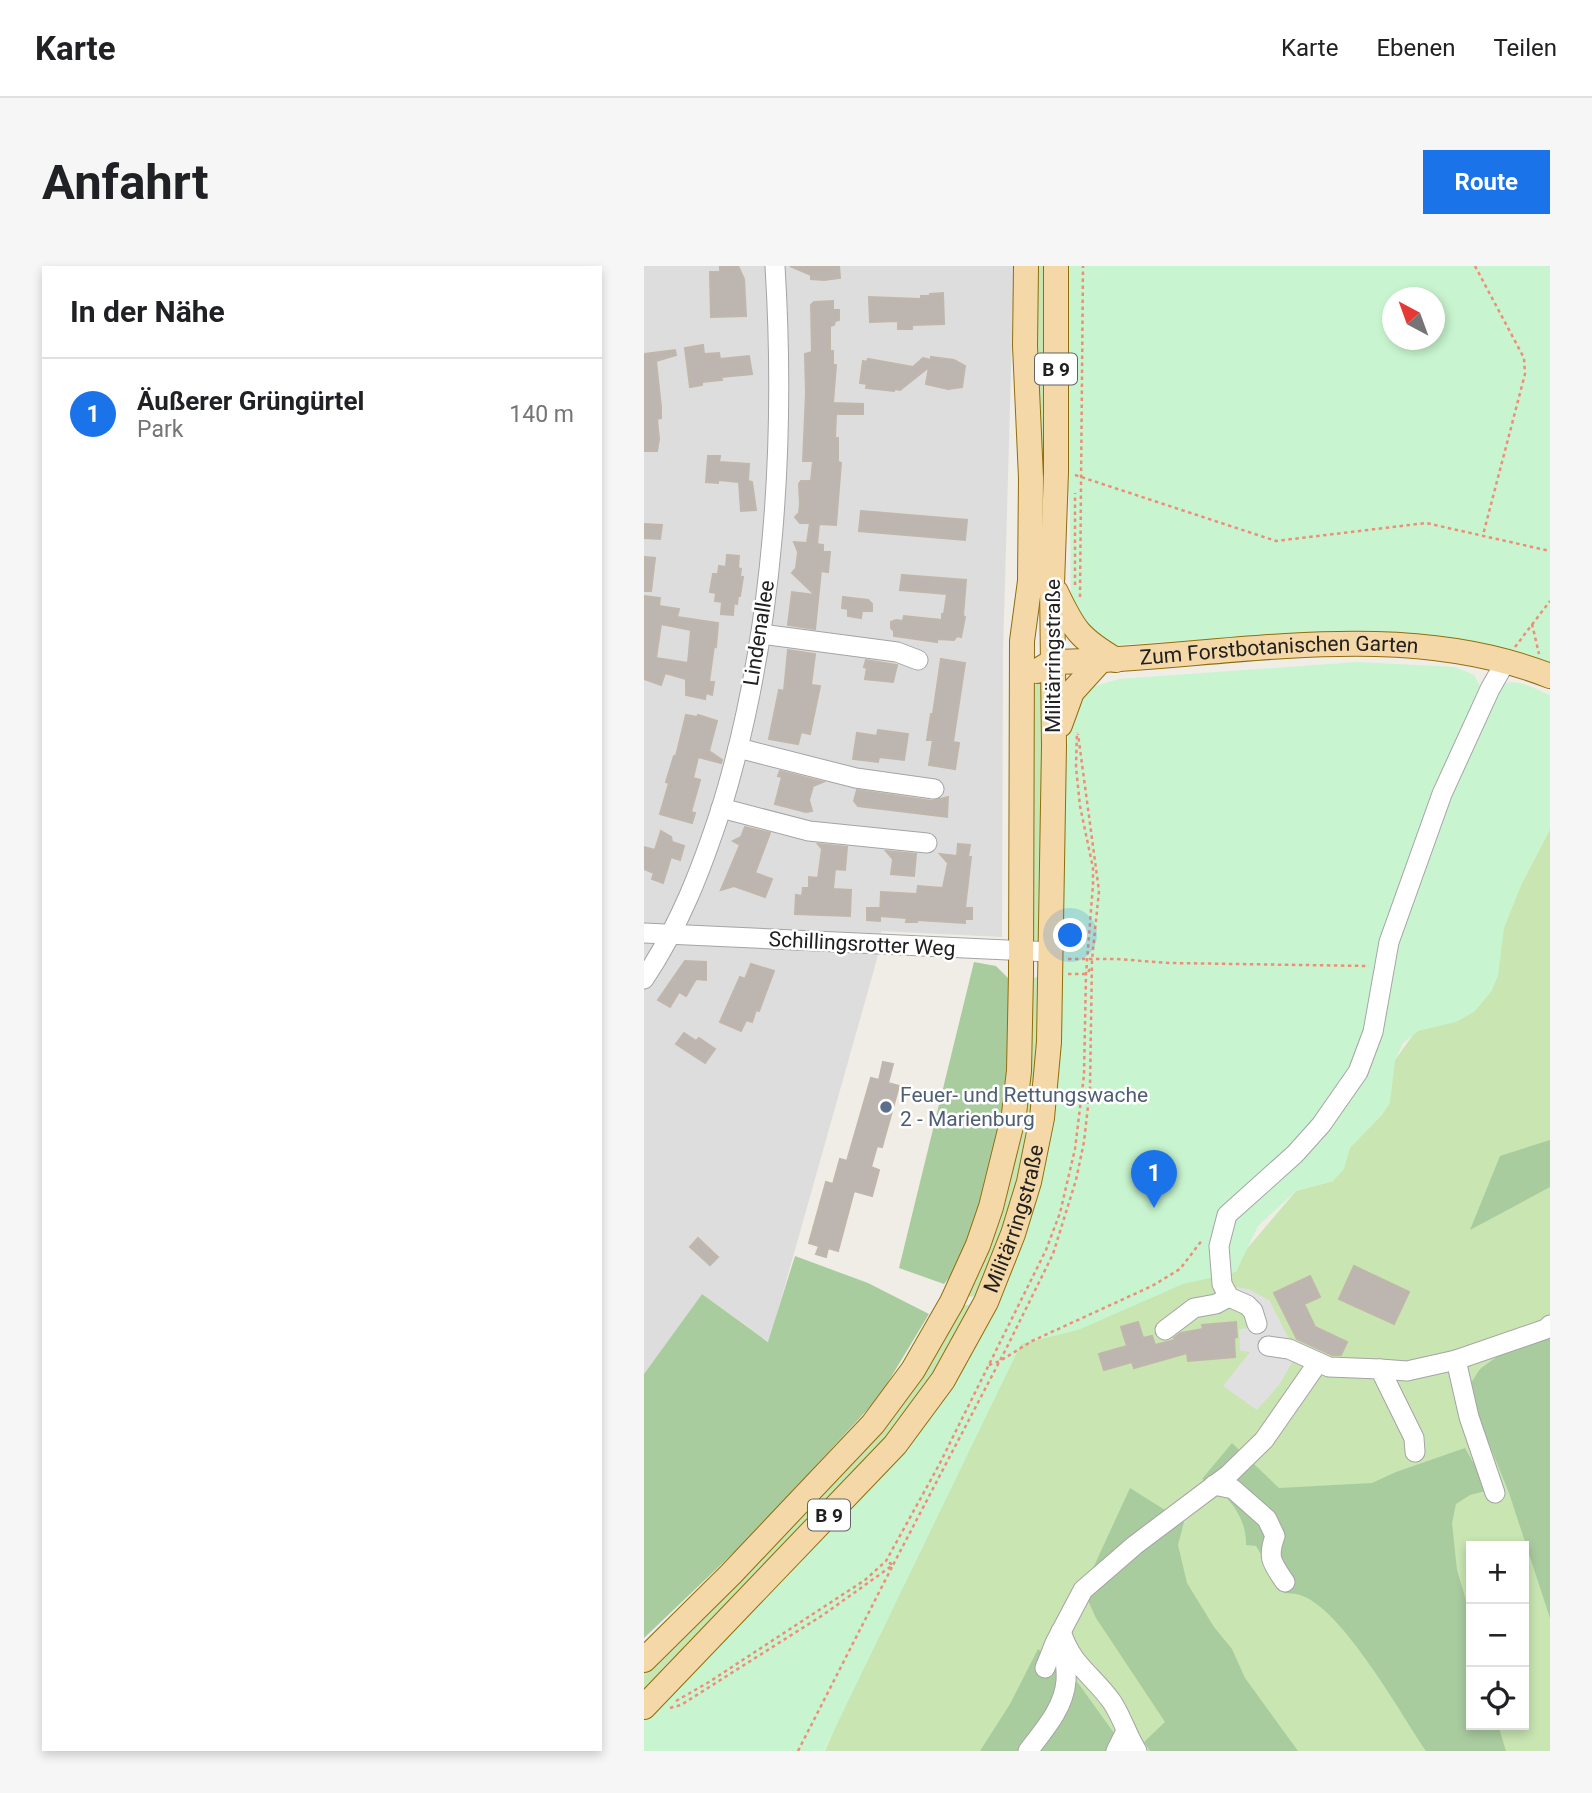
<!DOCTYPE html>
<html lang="de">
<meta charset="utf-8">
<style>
body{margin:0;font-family:Roboto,sans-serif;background:#f6f6f6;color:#202124}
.controls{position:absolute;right:21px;bottom:21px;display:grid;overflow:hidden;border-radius:0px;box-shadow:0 4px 10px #0003}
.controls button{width:63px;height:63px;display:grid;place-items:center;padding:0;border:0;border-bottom:2px solid #e0e0e0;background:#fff;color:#202124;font:35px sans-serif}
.compass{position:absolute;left:738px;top:21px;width:63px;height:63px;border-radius:50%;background:#fff;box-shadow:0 4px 10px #0003;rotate:319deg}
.you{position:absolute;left:427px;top:670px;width:24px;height:24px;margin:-18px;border:5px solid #fff;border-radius:50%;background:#1a73e8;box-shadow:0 0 0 10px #1a73e833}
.badge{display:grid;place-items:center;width:46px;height:46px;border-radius:50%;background:#1a73e8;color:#fff;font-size:23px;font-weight:700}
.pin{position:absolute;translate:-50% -58px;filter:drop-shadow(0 2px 4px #0008)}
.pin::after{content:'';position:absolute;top:37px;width:24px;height:21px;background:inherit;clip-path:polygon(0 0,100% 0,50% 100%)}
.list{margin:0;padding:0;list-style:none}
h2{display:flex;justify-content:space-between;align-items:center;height:91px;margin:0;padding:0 28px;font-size:30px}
h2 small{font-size:23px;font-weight:400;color:#757577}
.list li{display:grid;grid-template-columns:46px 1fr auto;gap:21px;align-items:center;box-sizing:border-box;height:112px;padding:0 28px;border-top:2px solid #e0e0e0}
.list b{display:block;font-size:26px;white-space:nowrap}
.list p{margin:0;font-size:23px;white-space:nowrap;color:#757577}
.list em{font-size:23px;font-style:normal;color:#757577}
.icon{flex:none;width:38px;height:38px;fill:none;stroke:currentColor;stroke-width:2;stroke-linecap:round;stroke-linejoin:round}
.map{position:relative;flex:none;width:906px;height:1485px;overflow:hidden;border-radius:0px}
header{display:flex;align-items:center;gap:42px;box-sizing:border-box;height:98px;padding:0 35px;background:#fff;border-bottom:2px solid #e0e0e0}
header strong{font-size:33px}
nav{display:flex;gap:38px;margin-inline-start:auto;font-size:24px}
.intro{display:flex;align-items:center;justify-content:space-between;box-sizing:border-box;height:168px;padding:0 42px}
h1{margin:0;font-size:49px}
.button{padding:18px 32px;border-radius:0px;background:#1a73e8;color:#fff;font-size:24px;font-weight:700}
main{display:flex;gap:42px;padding:0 42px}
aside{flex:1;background:#fff;border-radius:0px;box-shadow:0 4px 10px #0003}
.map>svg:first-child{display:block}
.residential{fill:#dedddd}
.grass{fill:#c8e5b2;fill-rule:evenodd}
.forest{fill:#a9cc9f}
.park{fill:#c8f5cf;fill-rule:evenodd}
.parking{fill:#e0e0e0}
.building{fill:#bdb6b0;stroke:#c0b6ab;stroke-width:2;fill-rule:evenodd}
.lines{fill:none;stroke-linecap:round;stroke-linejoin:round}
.minor-casing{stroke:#a4a4a4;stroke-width:21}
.major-casing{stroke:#906d0c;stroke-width:26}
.path{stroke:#ef8d79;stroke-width:2.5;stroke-dasharray:3.5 3.5;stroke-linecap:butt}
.minor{stroke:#fff;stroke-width:19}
.major{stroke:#f5d8a7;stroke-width:24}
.service-dot{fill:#5c6f8a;stroke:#fff;stroke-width:2.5}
.labels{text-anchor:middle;stroke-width:5;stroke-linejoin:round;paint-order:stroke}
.shield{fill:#fff;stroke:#636363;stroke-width:2}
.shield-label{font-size:19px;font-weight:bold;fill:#202020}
.street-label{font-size:21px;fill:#202020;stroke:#fff}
.service-label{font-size:21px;fill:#4e5e75;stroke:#fff;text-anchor:start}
</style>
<header>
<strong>Karte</strong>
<nav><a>Karte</a><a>Ebenen</a><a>Teilen</a></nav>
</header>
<div class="intro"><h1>Anfahrt</h1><a class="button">Route</a></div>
<main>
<aside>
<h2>In der Nähe<small></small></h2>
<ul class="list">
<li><span class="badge">1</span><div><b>Äußerer Grüngürtel</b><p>Park</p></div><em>140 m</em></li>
</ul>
</aside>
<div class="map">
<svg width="906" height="1485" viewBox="0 0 906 1485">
<rect width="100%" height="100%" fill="#f0ede7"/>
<!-- residential -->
<path class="residential" d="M0 0H370L359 386 358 671 237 665 233 693 125 1076 58 1028 0 1108Z"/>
<!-- grass -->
<g class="grass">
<path d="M389 0H403L397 374 398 177Z"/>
<path d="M394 416 400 420 394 675 390 676 386 673 388 422Z"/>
<path d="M906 563V1485H181L350 1086 601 985 652 925 689 915 751 794 878 617ZM827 1280H880V1459H827Z"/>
<path d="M397 711 392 830 366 950 335 1031 318 1030 340 983 383 712Z"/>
<path d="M331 1038 267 1146 0 1430V1404L72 1334 314 1040Z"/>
</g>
<!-- forest -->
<g class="forest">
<path d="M330 696 352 700 368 716 361 828 344 916 312 1003 300 1018 255 1002Z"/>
<path d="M906 874V921L826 964 856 890Z"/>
<path d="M151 990 224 1017 285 1048 235 1131 106 1271 0 1372V1108L58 1028 124 1076Z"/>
<path d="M906 1052V1352L865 1227 823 1123 836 1103Z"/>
<path d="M588 1177 635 1222 728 1217 752 1206 821 1182 845 1224 826 1229 812 1238 808 1257 813 1304 827 1351V1459H854L862 1485H782C757 1448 697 1341 656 1329 651 1327 645 1328 640 1327L612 1280 602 1279C603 1250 582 1226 558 1213Z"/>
<path d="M486 1222 540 1256 534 1279 543 1317 570 1361 588 1383 601 1412 654 1485H506L500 1476 521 1456 452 1352 439 1324Z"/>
<path d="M394 1383 434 1417 483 1485H336L366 1438Z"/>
</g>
<!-- park -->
<g class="park">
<path d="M422 0H906V400L799 372 753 367 679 366 472 379 453 372 427 341 426 247 422 193ZM748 32H790V74H748Z"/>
<path d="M713 396 811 401 830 409 836 420 851 426C864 406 889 422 906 429V563L878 617 860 662 854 710 847 726 830 746 812 756 774 765 759 777 751 794 746 837 738 849 706 882 700 903 689 915 652 925 614 960 592 1006 539 1018 434 1064 377 1078 180 1485H0V1454L256 1191 310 1117 382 958 415 624 424 469 427 445 438 424 475 413Z"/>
</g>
<!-- parking -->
<path class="parking" d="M591 1021 605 1023 626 1035 644 1071 656 1083 635 1119 613 1144 579 1120 606 1086 596 1085 595 1063 623 1060 617 1046 594 1033Z"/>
<!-- building -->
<g class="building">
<path d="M94 0 100 13 102 50 67 51 66 6H76V1Z"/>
<path d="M146 0H195L196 12 180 14 167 13V9Z"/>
<path d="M299 27 300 58 268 59V63H254V55L226 56 225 31 277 33V30H286V28Z"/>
<path d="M189 35V44H195V54L191 55 190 59 186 60V85H189V99H192L189 137 219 138V148H192L191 172H194V196L197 197 192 259 175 258 173 278 179 279V286H186L184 306 177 305 171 363 144 359 148 326 171 329 148 307 152 302 154 286 150 276 163 277 166 257H156L151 251 155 247 156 238 155 218 157 215H167L169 195H159L162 127 161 88 168 86 167 39 170 36Z"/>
<path d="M59 79 60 88 75 87 76 93 105 90 108 108 77 111 78 114 58 116V119L46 121 41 82Z"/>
<path d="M31 84 32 89 12 95 17 141V152L13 153 15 173 13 185H0V88Z"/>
<path d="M287 91 310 94 321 100 318 121 304 123 282 118 285 101 256 124 251 123 250 125 222 122 223 118 216 117 219 95 223 96 224 93 269 101 279 92 287 94Z"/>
<path d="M64 190H76L75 196 105 198 104 215 108 216 112 244 97 245 95 216 74 214V217L62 216Z"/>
<path d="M217 245 323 254 321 274 215 265Z"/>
<path d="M0 258 18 259 16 273 0 272Z"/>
<path d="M83 289 95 290 94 302 97 303 96 311H99L96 330H94L93 338 90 337 89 349 77 348 78 336 71 335 72 327 66 326 69 308H74L75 300 82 301Z"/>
<path d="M0 291 11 292 7 325H0Z"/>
<path d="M258 309 322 314 319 350 321 351 317 371 313 370 310 374 293 373V376L250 370V365L247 362V356L252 354 259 355 260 350 298 354V348H300L303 328 256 324Z"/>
<path d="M0 330 16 332 15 340 35 343 33 351 74 357 72 381 70 380 65 416H70L68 429 62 427 61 433 42 429V413L21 407 17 419 0 413ZM17 358 47 364 44 397 12 392Z"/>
<path d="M199 331 224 334 228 338V345H218L217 352 204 350V343L198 342Z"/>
<path d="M144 384 171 388 167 419 176 420 166 468 157 466 154 478 125 473 135 424 140 425Z"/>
<path d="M297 393 321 397 309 476 315 477 311 503 285 499 289 474H283L287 448H289Z"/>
<path d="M222 394 253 399 249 416 221 413 223 402 220 401Z"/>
<path d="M42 449 53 451 54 449 73 455 65 485 78 494 77 497 54 491 49 512 56 514 47 546 51 547 48 557 16 548 25 517 22 516 30 490H32Z"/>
<path d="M234 464 264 468 260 494 235 491 234 496 209 493 213 467 233 470Z"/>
<path d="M136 505 179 516 169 520 165 534 168 545 162 546 131 538 138 511 134 510Z"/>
<path d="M213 524 288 535 304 531 303 551 214 540 210 535Z"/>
<path d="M101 561 126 567 111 607 128 613 121 631 90 620 77 624 96 579 89 575 97 571Z"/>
<path d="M17 565 27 571 28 576 40 580 36 594 27 591 19 617 8 613 10 607 0 603V581L11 584Z"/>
<path d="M174 578 203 581 201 604 191 603 189 623 207 624 206 650 151 648 152 629 158 630 159 622H165V611L174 612 178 583Z"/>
<path d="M314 578 326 579 324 591H327L321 642H328V653H321V657L273 654V656H262L263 652 236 650 237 626 273 628 274 620 299 622 304 597 296 588 313 590Z"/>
<path d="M242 585 272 588 270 610 247 608 249 593Z"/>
<path d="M223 642H236V655L223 654Z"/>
<path d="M41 695 62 696V714L52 713 42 730 35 726 26 741 14 734Z"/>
<path d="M107 698 130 705 115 745 112 744 108 756 102 754 97 765 76 756 96 711 101 713Z"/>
<path d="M40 767 52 775 55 772 71 783 61 797 32 778Z"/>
<path d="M239 796 249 798 244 817 255 820 238 881 233 880 227 901 235 904 228 930 210 925 194 985 184 982 182 991 172 988 175 980 165 977 182 916 189 918 196 893 203 895 227 812 235 814Z"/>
<path d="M54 972 74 991 66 999 46 981Z"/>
<path d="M710 1000 765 1026 750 1058 695 1033Z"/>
<path d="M666 1010 676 1031 660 1038 671 1061 703 1076 697 1089H688L653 1073 630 1027Z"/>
<path d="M494 1056 499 1072 508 1070 511 1079 531 1074 530 1072 537 1067 559 1063 558 1059 592 1056 593 1071 590 1072 591 1091 544 1095 543 1087 490 1102 488 1096 460 1104 455 1088 483 1080 477 1061Z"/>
</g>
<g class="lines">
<defs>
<g id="minor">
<path d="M117 368 253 386 274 394"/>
<path d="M94 482 212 512 290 523"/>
<path d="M77 542 165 565 283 577"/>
<path d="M0 667 407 686"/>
<path d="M0 713C36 659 58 602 78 540 130 369 142 178 131 0"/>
<path d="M613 1058 609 1045 603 1039 585 1031 578 1018 575 980 583 949 651 888 677 859 714 806 729 766 745 676 798 528 846 423 862 395"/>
<path d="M521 1064 550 1042 572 1038 585 1031"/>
<path d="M624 1080 645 1083 685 1101 736 1103 770 1172 771 1186"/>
<path d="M812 1094 825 1151 851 1227"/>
<path d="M736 1103 763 1105 812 1094 902 1063 906 1059"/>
<path d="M570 1219 589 1223 623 1253 631 1270C623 1292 628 1297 641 1316"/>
<path d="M417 1365C427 1399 449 1409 468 1436 478 1451 483 1469 493 1485"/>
<path d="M401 1402 411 1377 439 1324 491 1279 584 1209 620 1174 673 1098"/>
<path d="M384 1485C400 1464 420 1442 422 1415 423 1403 420 1392 421 1380"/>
<path d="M472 1485 482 1465"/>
</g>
<g id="major">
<path d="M412 326C430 364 435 372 472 394"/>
<path id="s1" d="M393 405 408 396C571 394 750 348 906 410"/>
<path d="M416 459 428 426 457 394"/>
<path d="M0 1394 87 1308 229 1158 269 1104 308 1036 334 979 347 941 370 848 375 805 377 708 378 375 386 315 387 212 381 80 382 0"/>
<path id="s2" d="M0 1441 251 1179 299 1114 342 1036 369 968 385 916 398 852 405 776 410 480 408 318 412 206V0"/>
</g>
</defs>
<!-- minor casing -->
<use href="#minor" class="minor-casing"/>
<!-- major casing -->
<use href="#major" class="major-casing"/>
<!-- path -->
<g class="path">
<path d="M831 0 880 92 881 108 839 269"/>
<path d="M431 209 632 275 782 257 906 285"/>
<path d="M431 319V227"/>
<path d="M436 331 439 0"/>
<path d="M888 358 895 388"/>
<path d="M871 381 906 335"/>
<path d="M424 693H472L526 697 725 700"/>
<path d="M424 708H442L448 701"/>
<path d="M345 1099 356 1095 388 1075 508 1020 536 1003 559 973"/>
<path d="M32 1435 65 1416 221 1314 242 1295 295 1199 402 984 416 947 431 883 440 809 442 708 449 619V602L436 540 432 501 433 466"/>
<path d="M26 1442 37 1439 179 1349 249 1299 362 1083 409 988 432 914 440 876 446 822 448 694 455 625 434 468"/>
<path d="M154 1485 249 1299 242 1295"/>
</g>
<!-- minor -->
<use href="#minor" class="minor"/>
<!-- major -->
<use href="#major" class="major"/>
</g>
<!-- markers -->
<circle class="service-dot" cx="242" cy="841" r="7"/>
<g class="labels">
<!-- shield labels -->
<g class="shield">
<rect x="391" y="87.5" width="42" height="31" rx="5"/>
<rect x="164" y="1233.5" width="42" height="31" rx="5"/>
</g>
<g class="shield-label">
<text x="412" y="110">B 9</text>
<text x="185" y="1256">B 9</text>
</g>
<!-- street labels -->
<g class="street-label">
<text transform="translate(115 367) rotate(-81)" y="7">Lindenallee</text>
<text dy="7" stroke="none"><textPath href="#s1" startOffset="245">Zum Forstbotanischen Garten</textPath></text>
<text transform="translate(409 390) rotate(-90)" y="7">Militärringstraße</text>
<text transform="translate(218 678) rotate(3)" y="7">Schillingsrotter Weg</text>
<text dy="7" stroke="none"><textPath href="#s2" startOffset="621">Militärringstraße</textPath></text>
</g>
<!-- service labels -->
<g class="service-label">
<text x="256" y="836">Feuer- und Rettungswache<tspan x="256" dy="24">2 - Marienburg</tspan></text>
</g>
</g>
</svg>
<div class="controls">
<button>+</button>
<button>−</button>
<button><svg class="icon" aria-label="locate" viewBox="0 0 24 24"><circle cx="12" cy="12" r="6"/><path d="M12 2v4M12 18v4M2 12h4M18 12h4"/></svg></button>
</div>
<svg class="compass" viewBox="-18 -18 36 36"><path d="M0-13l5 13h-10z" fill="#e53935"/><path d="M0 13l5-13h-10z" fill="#757577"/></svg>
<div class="you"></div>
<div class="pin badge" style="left:510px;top:942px">1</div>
</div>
</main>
